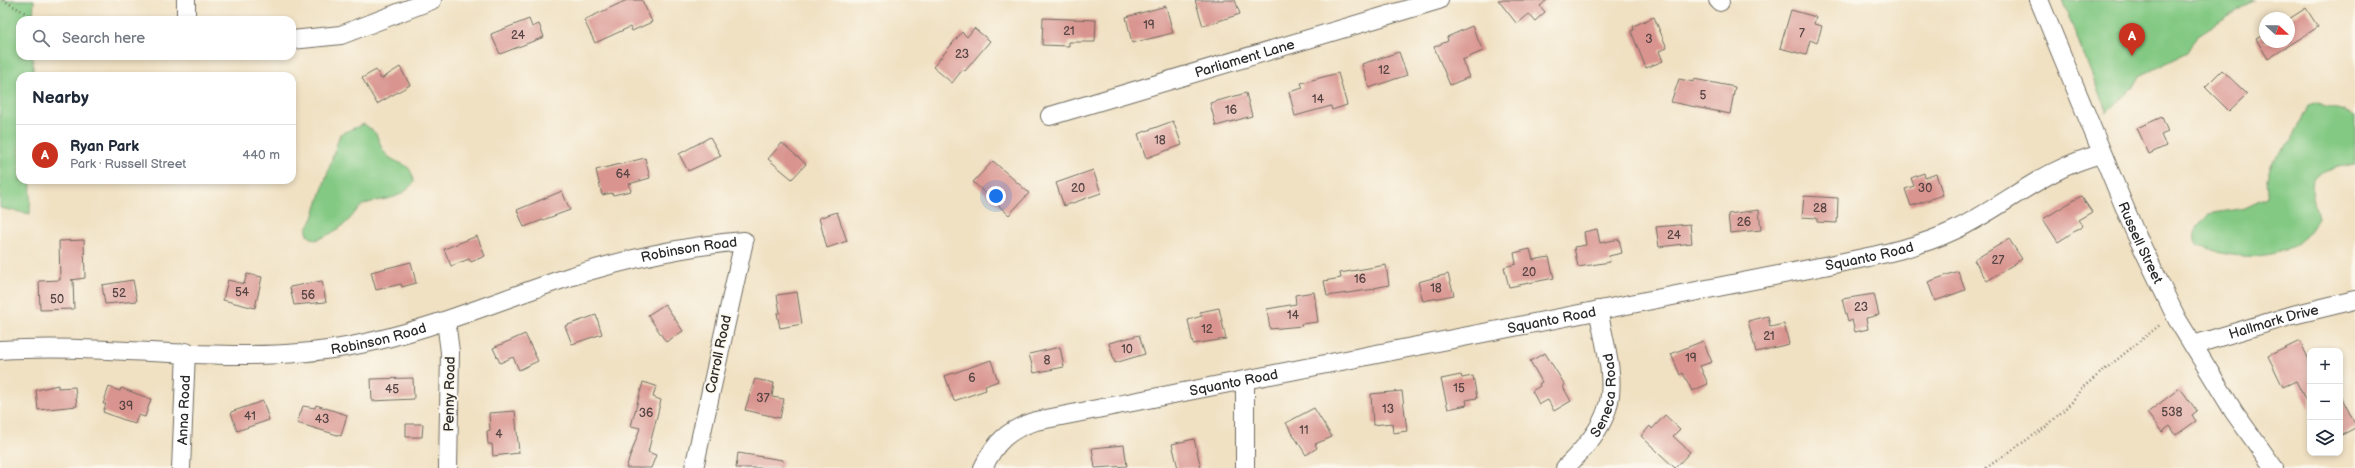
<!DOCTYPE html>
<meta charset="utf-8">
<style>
body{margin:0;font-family:"Balsamiq Sans",sans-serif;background:#f2f2f3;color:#1f2937}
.controls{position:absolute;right:12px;bottom:12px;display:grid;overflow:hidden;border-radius:8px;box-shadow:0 2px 6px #0003}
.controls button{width:36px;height:36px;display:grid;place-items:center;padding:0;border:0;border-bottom:1px solid #e0e1e3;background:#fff;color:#1f2937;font:20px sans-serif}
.compass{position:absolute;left:2259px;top:12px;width:36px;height:36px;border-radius:50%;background:#fff;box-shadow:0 2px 6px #0003;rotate:111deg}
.you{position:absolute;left:996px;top:196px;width:14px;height:14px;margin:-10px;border:3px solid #fff;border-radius:50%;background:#1a73e8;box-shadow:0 0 0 6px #1a73e833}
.badge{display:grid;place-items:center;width:26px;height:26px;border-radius:50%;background:#c8321e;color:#fff;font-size:13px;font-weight:700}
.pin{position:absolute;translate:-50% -33px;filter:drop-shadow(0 1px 2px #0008)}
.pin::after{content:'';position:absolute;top:21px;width:14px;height:12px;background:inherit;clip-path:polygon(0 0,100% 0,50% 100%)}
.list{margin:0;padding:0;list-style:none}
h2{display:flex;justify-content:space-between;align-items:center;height:52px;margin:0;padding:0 16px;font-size:17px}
h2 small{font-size:13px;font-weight:400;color:#747a83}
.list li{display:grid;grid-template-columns:26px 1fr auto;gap:12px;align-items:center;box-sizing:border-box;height:60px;padding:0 16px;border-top:1px solid #e0e1e3}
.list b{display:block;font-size:15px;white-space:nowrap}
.list p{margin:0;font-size:13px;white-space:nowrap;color:#747a83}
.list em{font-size:13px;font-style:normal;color:#747a83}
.icon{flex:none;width:22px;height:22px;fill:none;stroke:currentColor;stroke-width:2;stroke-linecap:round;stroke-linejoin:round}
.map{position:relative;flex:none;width:2355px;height:468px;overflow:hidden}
.search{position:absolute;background:#fff;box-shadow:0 2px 6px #0003;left:16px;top:16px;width:280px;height:44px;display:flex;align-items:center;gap:10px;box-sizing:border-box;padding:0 14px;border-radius:12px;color:#747a83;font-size:15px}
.panel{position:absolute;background:#fff;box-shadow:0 2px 6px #0003;left:16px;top:72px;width:280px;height:112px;border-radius:12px}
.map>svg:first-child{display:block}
.green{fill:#83c983;stroke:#577a57}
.building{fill:#d9948f}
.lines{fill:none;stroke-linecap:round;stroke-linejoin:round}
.minor-casing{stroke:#706b60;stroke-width:20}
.path{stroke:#706b60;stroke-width:2.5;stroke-dasharray:1 3;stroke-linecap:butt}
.minor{stroke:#fff;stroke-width:18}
.labels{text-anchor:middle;stroke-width:3.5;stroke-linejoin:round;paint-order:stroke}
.number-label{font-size:12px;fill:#564544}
.street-label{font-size:14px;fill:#2b2b2b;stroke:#fbf7ec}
</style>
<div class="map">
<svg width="2355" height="468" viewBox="0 0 2355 468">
<rect width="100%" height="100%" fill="#fbf7ec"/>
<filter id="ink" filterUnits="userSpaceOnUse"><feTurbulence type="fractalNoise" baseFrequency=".025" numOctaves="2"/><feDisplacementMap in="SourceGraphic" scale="8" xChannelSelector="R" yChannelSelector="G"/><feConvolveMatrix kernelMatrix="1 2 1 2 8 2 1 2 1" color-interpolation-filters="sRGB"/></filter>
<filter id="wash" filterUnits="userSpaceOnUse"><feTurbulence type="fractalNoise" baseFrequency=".012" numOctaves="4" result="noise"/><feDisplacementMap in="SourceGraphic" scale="16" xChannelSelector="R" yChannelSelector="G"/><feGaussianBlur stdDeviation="0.9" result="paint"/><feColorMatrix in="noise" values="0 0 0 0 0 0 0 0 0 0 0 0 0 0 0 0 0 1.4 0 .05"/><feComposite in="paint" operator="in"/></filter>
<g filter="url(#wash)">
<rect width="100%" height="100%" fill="#f0e1c3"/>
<!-- green -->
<g class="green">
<path d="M0 0H34L33 20H20V56H33V76H20V180H31L30 214 0 208Z"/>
<path d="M2062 0H2254L2198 35 2187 53 2140 76 2135 85 2107 113Z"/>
<path d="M2315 103 2344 111 2355 116V165C2341 166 2312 169 2312 188 2312 198 2316 208 2318 217 2304 253 2261 261 2226 254 2216 252 2206 247 2197 244 2190 231 2200 224 2208 214L2245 208 2266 198 2268 192 2267 178 2272 163 2292 140 2308 105Z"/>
<path d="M364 124C368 127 373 130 376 134 380 142 381 150 388 156 401 167 410 160 414 182 398 202 386 197 365 204 359 206 353 216 348 221 339 230 327 236 315 240L307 235V228L313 218 340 134Z"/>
</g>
<g id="blocks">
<!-- building -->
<g class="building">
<path d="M627 0H642L652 22 632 31 630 27 595 43 584 20Z"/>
<path d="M1195 0H1235L1240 14 1203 26Z"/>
<path d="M1498 0H1547L1540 6 1545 12 1535 21 1529 14 1517 24Z"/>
<path d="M1166 6 1173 33 1132 43 1126 17Z"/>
<path d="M2306 8 2318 27 2268 59 2256 39 2265 34V42H2289V19Z"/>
<path d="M1791 10 1816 17 1814 24 1822 26 1817 43 1810 40 1806 55 1780 48Z"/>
<path d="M1654 17 1667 48 1659 51 1663 61 1646 68 1631 31 1634 30 1633 26Z"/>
<path d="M1043 18 1096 20 1095 42H1069V46L1042 45Z"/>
<path d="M529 19 532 27 539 24 544 37 500 54 491 34Z"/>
<path d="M1472 26 1483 51 1462 60 1469 77 1450 85 1434 47 1448 41 1447 37Z"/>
<path d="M974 28 990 41 965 71 963 69 952 83 933 67 962 32 967 37Z"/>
<path d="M1399 52 1407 75 1369 88 1362 64Z"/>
<path d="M400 67 410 85 377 104 362 78 376 70 381 79Z"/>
<path d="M2222 70 2247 94 2229 111 2205 87Z"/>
<path d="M1338 73 1347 105 1332 110 1331 106 1295 116 1289 92 1303 88 1301 83Z"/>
<path d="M1679 79 1694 82V79L1735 87 1730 114 1671 102Z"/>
<path d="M1246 93 1252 116 1216 126 1210 103Z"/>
<path d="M2162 117 2168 132 2161 135 2166 146 2149 154 2137 128Z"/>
<path d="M1173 121 1182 145 1146 158 1138 134Z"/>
<path d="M710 137 721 156 688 171 679 154Z"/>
<path d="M782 143 806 164 792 179 768 159Z"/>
<path d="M645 158 650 178 629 184 631 191 613 195 612 193 602 195 596 170Z"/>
<path d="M993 161 1029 193 1009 215 973 182Z"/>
<path d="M1093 170 1101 193 1064 206 1056 183Z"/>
<path d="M1924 173 1925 178 1936 174 1943 195 1911 206 1905 189 1914 186 1911 178Z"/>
<path d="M562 191 570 210 524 227 517 210Z"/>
<path d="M1804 196 1838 198 1837 223 1817 222V218L1802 217Z"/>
<path d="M2081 196 2092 212 2078 220 2083 226 2058 242 2043 219Z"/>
<path d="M1759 210 1761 230 1730 233 1728 214Z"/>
<path d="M837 212 847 241 827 248 819 218Z"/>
<path d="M1690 224 1692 243 1659 247 1656 227Z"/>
<path d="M1597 229 1600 243 1619 239 1622 253 1609 256 1610 262 1578 267 1574 247 1586 245 1584 232Z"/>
<path d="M477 236 485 256 471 262 469 259 451 266 444 249Z"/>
<path d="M2009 239 2022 259 1987 281 1974 260Z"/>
<path d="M84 240 85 278 71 280H73L74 309 40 310 39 281 60 280 59 241Z"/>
<path d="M1530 249 1533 260 1549 257 1554 278 1509 287 1504 267 1516 264 1514 253Z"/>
<path d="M411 262 416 283 402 287 401 284 376 290 371 272Z"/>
<path d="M1386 265 1389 285 1374 288 1375 289 1327 296 1324 281 1341 278 1340 273Z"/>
<path d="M1958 271 1965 290 1935 301 1928 282Z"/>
<path d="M247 274 262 277 255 308 223 300 228 280 244 284Z"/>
<path d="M1448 274 1454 295 1423 301 1418 282Z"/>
<path d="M133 280 137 301 105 304 102 285Z"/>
<path d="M322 281 326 302 294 305 290 287Z"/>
<path d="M797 292 802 324 780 328 777 313H780L777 295Z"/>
<path d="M1314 292 1318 322 1301 324 1302 326 1270 329 1267 309 1296 304 1295 295Z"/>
<path d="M1874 294 1879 315 1866 318 1868 329 1855 332 1852 320 1848 322 1842 299Z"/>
<path d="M665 304 683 331 666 342 648 315Z"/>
<path d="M1219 308 1226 339 1193 344 1188 320 1202 316 1200 312Z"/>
<path d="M596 315 602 334 572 344 565 326Z"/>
<path d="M1768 316 1770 327 1784 324 1789 344 1756 352 1748 321Z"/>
<path d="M525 334 538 361 519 370 513 357 500 363 493 348Z"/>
<path d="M1139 335 1145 354 1115 363 1109 343Z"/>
<path d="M1703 341 1712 362 1700 366 1708 384 1692 391 1683 373 1680 375 1671 354Z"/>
<path d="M2300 341 2310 362V409L2296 381 2283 387 2268 356Z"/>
<path d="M1060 347 1064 367 1034 373 1029 354Z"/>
<path d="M1545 353 1565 385 1563 387 1571 401 1554 411 1548 400 1539 404 1532 391 1540 386 1539 384 1542 382 1530 361Z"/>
<path d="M991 360 998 381 985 386 986 390 954 401 945 376Z"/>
<path d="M1461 375 1462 378 1473 376 1477 398 1466 400 1467 405 1448 409 1441 379Z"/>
<path d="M413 378 414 399 372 401 371 379Z"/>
<path d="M755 379 774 383 772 397 784 399 780 418 745 410Z"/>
<path d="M643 382 656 386 653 397 661 400 648 452 656 455 651 468H626L640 428 631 426Z"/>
<path d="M58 385V388L75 387 77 406 38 410 36 390Z"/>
<path d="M109 387 120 391 121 388 151 399 145 417 138 415 135 424 103 412 106 404H103Z"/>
<path d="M2180 388 2197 411 2192 415 2196 421 2176 435 2170 426 2162 432 2147 413Z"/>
<path d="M1402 391 1407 431 1393 433 1392 423 1373 425 1371 394Z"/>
<path d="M2340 394 2355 424V428L2340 436Z"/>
<path d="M263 401 269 420 237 431 231 412Z"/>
<path d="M316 405 347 415 341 436 297 423 303 406 315 408Z"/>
<path d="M1314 408 1332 437 1315 444 1317 448 1306 455 1286 423Z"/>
<path d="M515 411 519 453 493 456 492 444H488L487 431 490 430 489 413Z"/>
<path d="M1665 415 1680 429 1673 436 1690 452 1675 468 1641 436 1650 426 1652 429Z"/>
<path d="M406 424H423L422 437H406Z"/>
<path d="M1194 439 1201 468H1178L1172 444Z"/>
<path d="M1124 445 1127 466 1095 468 1092 448Z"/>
<path d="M738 453 783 460 782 468H736Z"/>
</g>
</g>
</g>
<g filter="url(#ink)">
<use href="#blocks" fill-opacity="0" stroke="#706b60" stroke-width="1"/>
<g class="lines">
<defs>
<g id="minor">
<path d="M1718 0 1720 2"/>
<path id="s1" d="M2039 0 2134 230 2177 319 2234 412 2274 468"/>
<path d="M186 20V0"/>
<path d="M292 40 341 35 432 0"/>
<path id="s2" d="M1050 116 1439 0"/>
<path d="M446 321 450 352 448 468"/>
<path id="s3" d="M2193 345 2293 315 2355 300"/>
<path id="s4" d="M0 350C116 342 235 368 351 346 426 332 496 301 569 277 626 259 684 246 744 241L694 468"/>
<path id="s5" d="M181 468 186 352"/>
<path id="s6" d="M983 468C995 442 1009 429 1036 421L1814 268C1861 258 1911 251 1955 230 2005 206 2046 167 2102 154"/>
<path d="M1245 468V380"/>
<path id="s7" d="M1565 468C1625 409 1614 386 1598 310"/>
</g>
</defs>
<!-- minor casing -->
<use href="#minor" class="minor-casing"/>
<!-- path -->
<g class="path">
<path d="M3 0 37 20"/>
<path d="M1986 468 2047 426 2072 402 2082 388 2161 324"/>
</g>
<!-- minor -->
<use href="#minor" class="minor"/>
</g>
</g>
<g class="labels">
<!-- number labels -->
<g class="number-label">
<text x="1149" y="29">19</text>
<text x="1069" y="35">21</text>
<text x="1802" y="37">7</text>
<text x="518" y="39">24</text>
<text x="1649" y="43">3</text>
<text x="962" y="58">23</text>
<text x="1384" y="74">12</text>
<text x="1703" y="99">5</text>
<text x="1318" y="103">14</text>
<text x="1231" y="114">16</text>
<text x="1160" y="144">18</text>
<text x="623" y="178">64</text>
<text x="1078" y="192">20</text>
<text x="1925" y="192">30</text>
<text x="1820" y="212">28</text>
<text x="1744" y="226">26</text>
<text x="1674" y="239">24</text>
<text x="1998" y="264">27</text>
<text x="1529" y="276">20</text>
<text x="1360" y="283">16</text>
<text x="1436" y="292">18</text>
<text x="242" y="296">54</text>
<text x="119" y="297">52</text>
<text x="308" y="299">56</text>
<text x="57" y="303">50</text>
<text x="1861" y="311">23</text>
<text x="1293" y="319">14</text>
<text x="1207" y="333">12</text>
<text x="1769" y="340">21</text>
<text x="1127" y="353">10</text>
<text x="1691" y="362">19</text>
<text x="1047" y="364">8</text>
<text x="972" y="382">6</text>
<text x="1459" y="392">15</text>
<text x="392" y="393">45</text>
<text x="763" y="402">37</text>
<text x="126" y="410">39</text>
<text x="1388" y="413">13</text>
<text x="2172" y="416">538</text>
<text x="646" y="417">36</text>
<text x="250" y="420">41</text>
<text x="322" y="423">43</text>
<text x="1304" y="434">11</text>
<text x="499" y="438">4</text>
</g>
<!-- street labels -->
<g class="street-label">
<text dy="5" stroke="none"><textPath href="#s2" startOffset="203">Parliament Lane</textPath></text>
<text dy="5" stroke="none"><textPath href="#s1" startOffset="263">Russell Street</textPath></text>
<text dy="5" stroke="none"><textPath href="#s4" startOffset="704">Robinson Road</textPath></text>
<text dy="5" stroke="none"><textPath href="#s6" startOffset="923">Squanto Road</textPath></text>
<text dy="5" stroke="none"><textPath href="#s6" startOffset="599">Squanto Road</textPath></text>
<text dy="5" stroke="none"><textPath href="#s3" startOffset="84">Hallmark Drive</textPath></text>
<text dy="5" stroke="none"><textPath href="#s4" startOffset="380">Robinson Road</textPath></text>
<text transform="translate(718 354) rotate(-78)" y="5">Carroll Road</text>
<text dy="5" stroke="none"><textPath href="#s6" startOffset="275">Squanto Road</textPath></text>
<text transform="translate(449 394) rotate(-89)" y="5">Penny Road</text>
<text dy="5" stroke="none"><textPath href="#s7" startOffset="86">Seneca Road</textPath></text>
<text dy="5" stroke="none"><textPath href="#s5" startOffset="58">Anna Road</textPath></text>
</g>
</g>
</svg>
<div class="controls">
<button>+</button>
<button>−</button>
<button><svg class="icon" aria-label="layers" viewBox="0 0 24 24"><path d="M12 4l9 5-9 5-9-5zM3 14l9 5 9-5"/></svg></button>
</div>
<svg class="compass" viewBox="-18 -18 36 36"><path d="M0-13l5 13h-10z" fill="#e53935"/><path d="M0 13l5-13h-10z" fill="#747a83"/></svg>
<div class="you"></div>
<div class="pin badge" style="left:2132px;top:56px">A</div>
<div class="search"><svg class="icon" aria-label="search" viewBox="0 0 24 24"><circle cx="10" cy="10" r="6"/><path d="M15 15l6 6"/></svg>Search here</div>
<section class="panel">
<h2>Nearby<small></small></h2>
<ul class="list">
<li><span class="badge">A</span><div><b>Ryan Park</b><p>Park · Russell Street</p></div><em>440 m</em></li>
</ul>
</section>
</div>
